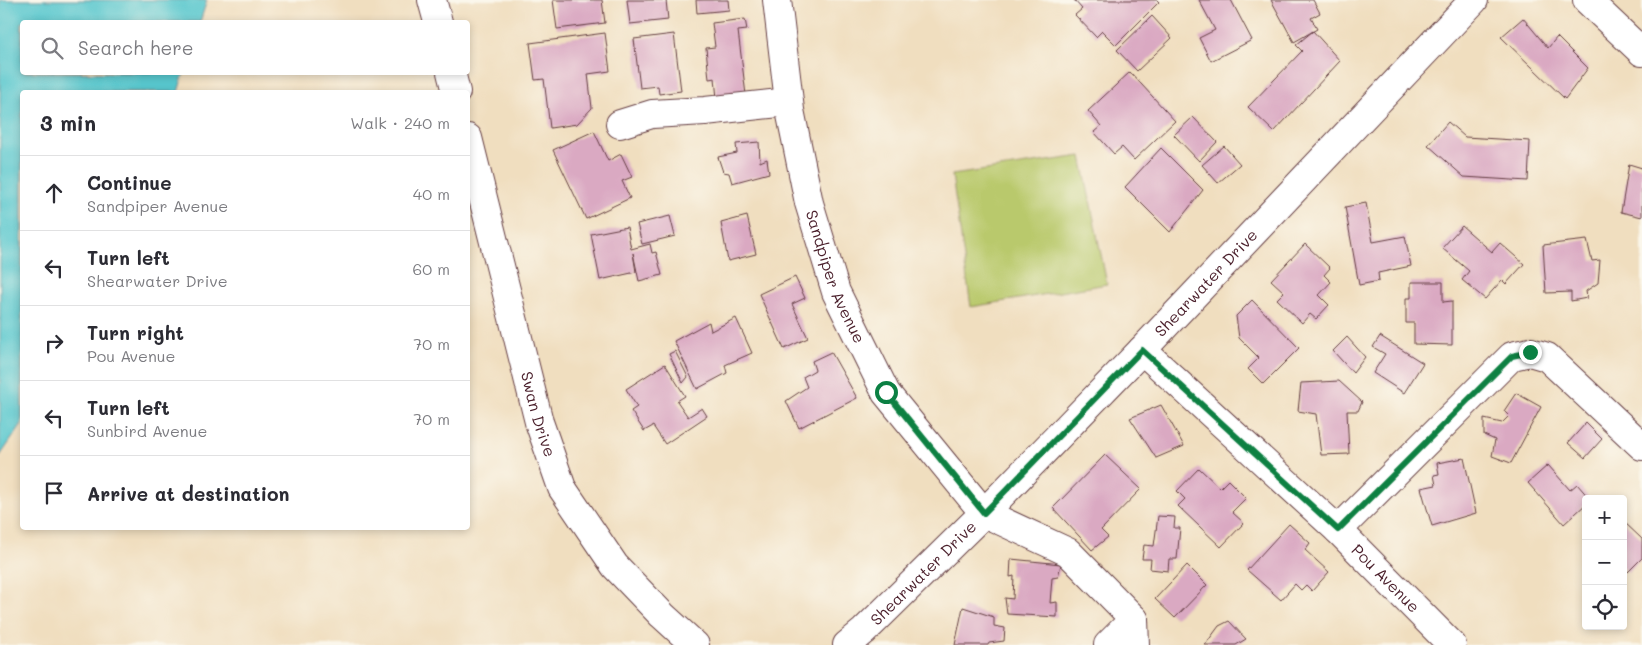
<!DOCTYPE html>
<meta charset="utf-8">
<style>
body{margin:0;font-family:Mali,sans-serif;background:#f7f7f7;color:#2b2b33}
.controls{position:absolute;right:15px;bottom:15px;display:grid;overflow:hidden;border-radius:5px;box-shadow:0 2px 8px #0003}
.controls button{width:45px;height:45px;display:grid;place-items:center;padding:0;border:0;border-bottom:1px solid #e1e1e2;background:#fff;color:#2b2b33;font:25px sans-serif}
.stop{position:absolute;width:15px;height:15px;margin:-11px;border:4px solid #0b8043;border-radius:50%;background:#fff}
.stop.end{background:#0b8043;border-color:#fff;box-shadow:0 1px 5px #0008}
.list{margin:0;padding:0;list-style:none}
h2{display:flex;justify-content:space-between;align-items:center;height:65px;margin:0;padding:0 20px;font-size:21px}
h2 small{font-size:16px;font-weight:400;color:#7c7c81}
.list li{display:grid;grid-template-columns:32px 1fr auto;gap:15px;align-items:center;box-sizing:border-box;height:75px;padding:0 20px;border-top:1px solid #e1e1e2}
.list b{display:block;font-size:19px;white-space:nowrap}
.list p{margin:0;font-size:16px;white-space:nowrap;color:#7c7c81}
.list em{font-size:16px;font-style:normal;color:#7c7c81}
.icon{flex:none;width:28px;height:28px;fill:none;stroke:currentColor;stroke-width:2;stroke-linecap:round;stroke-linejoin:round}
.map{position:relative;flex:none;width:1642px;height:645px;overflow:hidden}
.search{position:absolute;background:#fff;box-shadow:0 2px 8px #0003;left:20px;top:20px;width:450px;height:55px;display:flex;align-items:center;gap:12px;box-sizing:border-box;padding:0 18px;border-radius:5px;color:#7c7c81;font-size:19px}
.panel{position:absolute;background:#fff;box-shadow:0 2px 8px #0003;left:20px;top:90px;width:450px;height:440px;border-radius:5px}
.map>svg:first-child{display:block}
.green{fill:#b9c96c;stroke:#82744c}
.water{fill:#59c7ce;stroke:#52737c}
.building{fill:#daa9c2}
.lines{fill:none;stroke-linecap:round;stroke-linejoin:round}
.minor-casing{stroke:#633c41;stroke-width:30}
.minor{stroke:#fff;stroke-width:28}
.route{stroke:#0b8043;stroke-width:6}
.labels{text-anchor:middle;stroke-width:4;stroke-linejoin:round;paint-order:stroke}
.street-label{font-size:16px;fill:#4a1f2b;stroke:#fbf7ec}
</style>
<div class="map">
<svg width="1642" height="645" viewBox="0 0 1642 645">
<rect width="100%" height="100%" fill="#fbf7ec"/>
<filter id="ink" filterUnits="userSpaceOnUse"><feTurbulence type="fractalNoise" baseFrequency=".02" numOctaves="2"/><feDisplacementMap in="SourceGraphic" scale="10" xChannelSelector="R" yChannelSelector="G"/><feConvolveMatrix kernelMatrix="1 2 1 2 8 2 1 2 1" color-interpolation-filters="sRGB"/></filter>
<filter id="wash" filterUnits="userSpaceOnUse"><feTurbulence type="fractalNoise" baseFrequency=".0096" numOctaves="4" result="noise"/><feDisplacementMap in="SourceGraphic" scale="20" xChannelSelector="R" yChannelSelector="G"/><feGaussianBlur stdDeviation="1.12" result="paint"/><feColorMatrix in="noise" values="0 0 0 0 0 0 0 0 0 0 0 0 0 0 0 0 0 1.4 0 .05"/><feComposite in="paint" operator="in"/></filter>
<g filter="url(#wash)">
<rect width="100%" height="100%" fill="#f0debf"/>
<!-- green -->
<path class="green" d="M1081 156 1107 284 971 307 952 175Z"/>
<!-- water -->
<path class="water" d="M0 0H207L200 22H22V72L184 73 178 92H22V424L0 456Z"/>
<g id="blocks">
<!-- building -->
<g class="building">
<path d="M553 0H602L605 23 557 29Z"/>
<path d="M627 0H666L668 20 630 24Z"/>
<path d="M696 0H728L729 10 697 13Z"/>
<path d="M1074 0H1157L1159 2 1116 45 1102 31 1096 37 1075 15 1082 9Z"/>
<path d="M1199 0H1231L1252 40 1211 61 1199 38 1215 30Z"/>
<path d="M1271 0H1313L1320 13 1311 18 1317 29 1294 42Z"/>
<path d="M1152 16 1172 38 1137 71 1117 50Z"/>
<path d="M1523 18 1548 48 1557 37 1588 68 1565 99 1501 37Z"/>
<path d="M745 19 747 30 738 31 746 95 717 99 715 78 709 79 706 48 715 47 712 23Z"/>
<path d="M1313 31 1340 61 1274 132 1248 107 1302 51 1296 45Z"/>
<path d="M605 33 610 71 588 74 592 108 577 124 550 128 544 79 535 80 530 43Z"/>
<path d="M674 34 681 91 659 94 658 86 640 88 634 39Z"/>
<path d="M1130 72 1175 121 1134 160 1122 147 1114 154 1094 132 1101 126 1088 111Z"/>
<path d="M1193 117 1217 142 1199 161 1174 135Z"/>
<path d="M1448 122 1465 137 1530 141 1528 181 1464 177 1428 145Z"/>
<path d="M594 131 608 161 621 154 632 177 622 181 630 198 586 219 553 150Z"/>
<path d="M759 142 760 162 767 159 769 173 732 183 729 173 723 172 718 157 737 153 736 144Z"/>
<path d="M1224 146 1240 164 1218 183 1202 165Z"/>
<path d="M1161 148 1203 190 1170 232 1125 187Z"/>
<path d="M1629 164 1642 168V217L1621 212Z"/>
<path d="M1366 203 1373 242 1405 236 1411 266 1378 273 1379 281 1359 285 1345 207Z"/>
<path d="M670 216 675 236 642 244 637 224Z"/>
<path d="M747 216 756 254 728 261 721 223Z"/>
<path d="M1462 226 1492 252 1500 243 1524 264 1506 284 1502 280 1485 299 1462 280 1469 271 1442 248Z"/>
<path d="M627 227 631 249 650 244 652 253 656 252 662 275 639 281 633 253 636 272 600 280 591 234Z"/>
<path d="M1587 240 1592 261 1600 260 1598 283 1586 291 1587 298 1571 301V292L1546 293 1543 245Z"/>
<path d="M1305 244 1330 268 1324 275 1331 282 1319 295 1329 305 1316 319 1310 314 1302 323 1277 299 1284 292 1271 280Z"/>
<path d="M795 277 805 298 792 304 808 338 784 349 759 294Z"/>
<path d="M1411 282H1443V302L1452 301V345L1414 344V323H1406V298H1411Z"/>
<path d="M1252 300 1299 348 1263 384 1248 369 1259 358 1239 338 1236 316Z"/>
<path d="M736 318 752 353 725 365 727 373 697 389 674 341 709 322 711 331Z"/>
<path d="M1380 336 1423 363 1404 393 1373 373 1385 354 1373 347Z"/>
<path d="M1347 337 1365 357 1353 373 1333 351Z"/>
<path d="M675 351 688 377 683 383 669 354Z"/>
<path d="M831 352 857 398 799 428 786 401 807 387 803 377 815 370 812 361Z"/>
<path d="M665 364 685 396 677 401 688 417 702 408 707 416 665 444 653 426 644 431 631 411 637 407 626 389Z"/>
<path d="M1339 381 1362 402 1358 411H1347L1349 454 1321 455 1316 414 1298 411 1301 383Z"/>
<path d="M1516 393 1541 407 1511 463 1492 456 1495 440 1484 435V419L1502 423 1509 416 1504 411Z"/>
<path d="M1161 405 1184 446 1156 458 1130 418Z"/>
<path d="M1586 423 1602 439 1585 458 1568 443Z"/>
<path d="M1105 455 1141 489 1101 530 1108 537 1092 550 1053 508Z"/>
<path d="M1464 458 1476 513 1432 526 1421 488 1436 485 1434 475 1439 474 1437 463Z"/>
<path d="M1548 465 1570 490 1577 484 1590 499H1586V504L1564 524 1528 483Z"/>
<path d="M1199 468 1220 488 1228 480 1246 498 1232 512 1244 523 1221 547 1178 506 1185 499 1177 491Z"/>
<path d="M1158 516 1175 517 1174 528H1180L1177 559H1169L1168 571 1150 569 1151 559H1142L1144 545 1154 546Z"/>
<path d="M1623 521 1642 539V558L1628 572 1623 567Z"/>
<path d="M1289 524 1310 543 1305 550 1329 572 1312 591 1306 585 1301 590 1295 584 1281 600 1247 570Z"/>
<path d="M1011 559 1061 564 1058 577 1052 578 1050 603 1057 602V617L1007 614 1005 598 1013 599 1014 576 1010 577Z"/>
<path d="M1187 565 1207 585 1175 618 1155 599Z"/>
<path d="M963 607 994 617V626L1005 628 1004 641 989 643 988 645H955Z"/>
<path d="M1229 621 1246 639 1236 645H1205L1219 626Z"/>
</g>
</g>
</g>
<g filter="url(#ink)">
<use href="#blocks" fill-opacity="0" stroke="#633c41" stroke-width="1"/>
<g class="lines">
<defs>
<g id="minor">
<path d="M432 0 438 22"/>
<path id="s1" d="M777 0 790 110 809 203 836 292 886 393 984 513 1068 552 1134 619 1135 645"/>
<path d="M1587 0 1642 52"/>
<path d="M451 72 456 92"/>
<path d="M620 124 652 114 705 111 789 102"/>
<path id="s2" d="M468 138 539 422 562 488 615 566 662 615 695 645"/>
<path id="s3" d="M1142 350 1338 530 1452 645"/>
<path d="M1338 530 1512 356 1530 352 1547 357 1642 446"/>
<path id="s4" d="M847 645 864 631 984 513 1142 350 1474 0"/>
<path d="M1108 645 1134 619"/>
</g>
</defs>
<!-- minor casing -->
<use href="#minor" class="minor-casing"/>
<!-- minor -->
<use href="#minor" class="minor"/>
</g>
</g>
<g class="lines" filter="url(#ink)">
<!-- route -->
<path class="route" d="M886 392 984 513 1142 350 1338 530 1512 356 1530 352"/>
</g>
<g class="labels">
<!-- street labels -->
<g class="street-label">
<text dy="6" stroke="none"><textPath href="#s1" startOffset="284">Sandpiper Avenue</textPath></text>
<text dy="6" stroke="none"><textPath href="#s4" startOffset="510">Shearwater Drive</textPath></text>
<text dy="6" stroke="none"><textPath href="#s2" startOffset="285">Swan Drive</textPath></text>
<text dy="6" stroke="none"><textPath href="#s4" startOffset="105">Shearwater Drive</textPath></text>
<text dy="6" stroke="none"><textPath href="#s3" startOffset="334">Pou Avenue</textPath></text>
</g>
</g>
</svg>
<div class="controls">
<button>+</button>
<button>−</button>
<button><svg class="icon" aria-label="locate" viewBox="0 0 24 24"><circle cx="12" cy="12" r="6"/><path d="M12 2v4M12 18v4M2 12h4M18 12h4"/></svg></button>
</div>
<div class="stop" style="left:886px;top:392px"></div>
<div class="stop end" style="left:1530px;top:352px"></div>
<div class="search"><svg class="icon" aria-label="search" viewBox="0 0 24 24"><circle cx="10" cy="10" r="6"/><path d="M15 15l6 6"/></svg>Search here</div>
<section class="panel">
<h2>3 min<small>Walk · 240 m</small></h2>
<ul class="list">
<li><svg class="icon" aria-label="ahead" viewBox="0 0 24 24"><path d="M12 20V5M6 11l6-6 6 6"/></svg><div><b>Continue</b><p>Sandpiper Avenue</p></div><em>40 m</em></li>
<li><svg class="icon" aria-label="left" viewBox="0 0 24 24"><path d="M17 20v-9H6M10 6l-5 5 5 5"/></svg><div><b>Turn left</b><p>Shearwater Drive</p></div><em>60 m</em></li>
<li><svg class="icon" aria-label="right" viewBox="0 0 24 24"><path d="M7 20v-9h11M14 6l5 5-5 5"/></svg><div><b>Turn right</b><p>Pou Avenue</p></div><em>70 m</em></li>
<li><svg class="icon" aria-label="left" viewBox="0 0 24 24"><path d="M17 20v-9H6M10 6l-5 5 5 5"/></svg><div><b>Turn left</b><p>Sunbird Avenue</p></div><em>70 m</em></li>
<li><svg class="icon" aria-label="arrive" viewBox="0 0 24 24"><path d="M6 21V4h12l-3 4 3 4H6"/></svg><div><b>Arrive at destination</b></div></li>
</ul>
</section>
</div>
